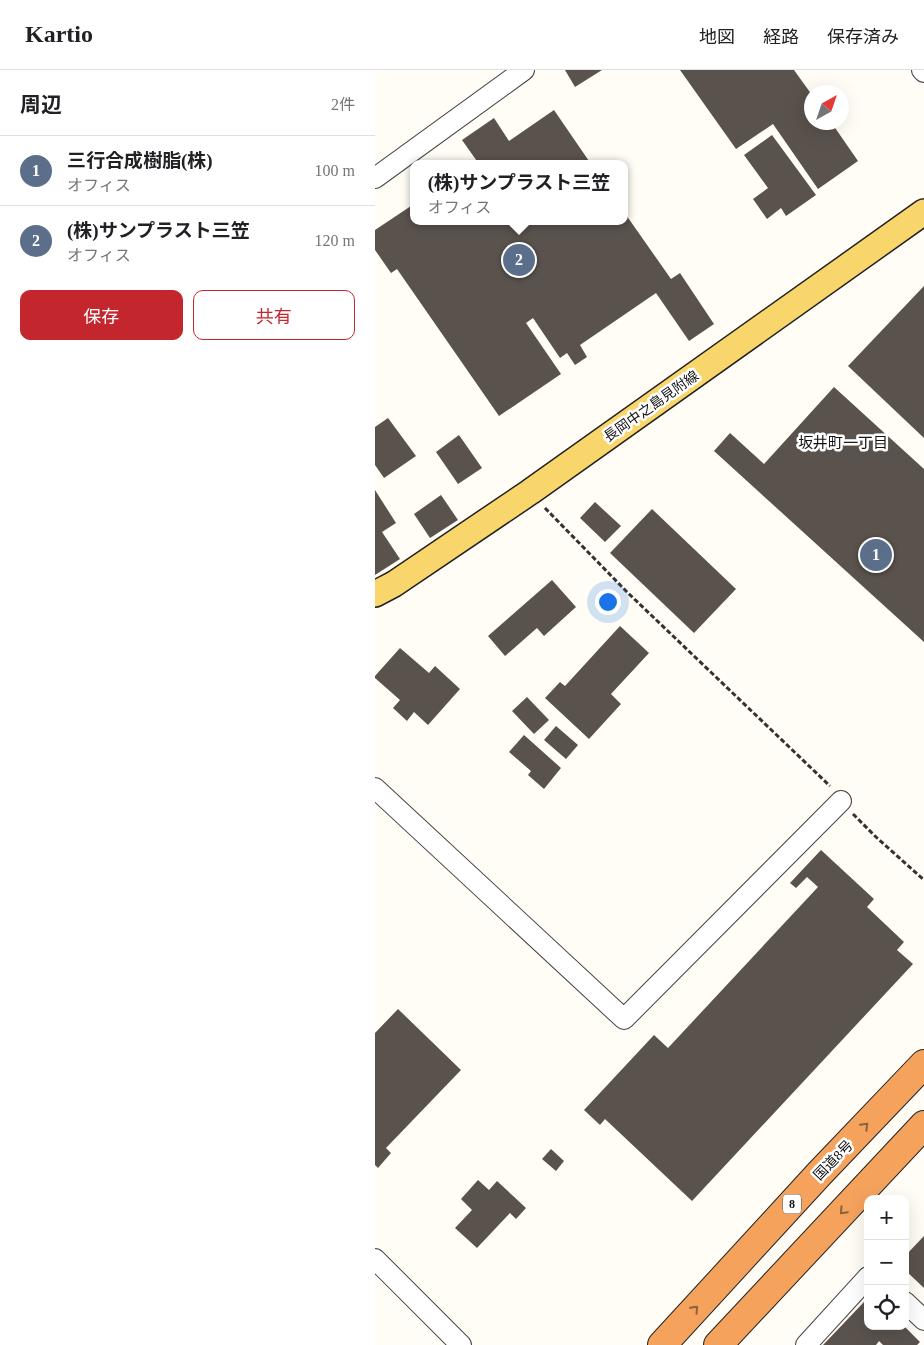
<!DOCTYPE html>
<html lang="ja">
<meta charset="utf-8">
<style>
body{margin:0;font-family:"Times New Roman","Noto Sans JP",serif;background:#f2f2f2;color:#202124}
.controls{position:absolute;right:15px;bottom:15px;display:grid;overflow:hidden;border-radius:10px;box-shadow:0 5px 20px #0002}
.controls button{width:45px;height:45px;display:grid;place-items:center;padding:0;border:0;border-bottom:1px solid #e0e0e0;background:#fff;color:#202124;font:25px sans-serif}
.compass{position:absolute;left:429px;top:15px;width:45px;height:45px;border-radius:50%;background:#fff;box-shadow:0 5px 20px #0002;rotate:40deg}
.you{position:absolute;left:232px;top:531px;width:18px;height:18px;margin:-12px;border:4px solid #fff;border-radius:50%;background:#1a73e8;box-shadow:0 0 0 8px #1a73e833}
.badge{display:grid;place-items:center;width:32px;height:32px;border-radius:50%;background:#c4262e;color:#fff;font-size:16px;font-weight:700}
.pin{position:absolute;translate:-50% -50%;border:2px solid #fff;box-shadow:0 1px 5px #0006}
.popup{position:absolute;left:35px;top:90px;width:218px;height:65px;box-sizing:border-box;display:grid;place-content:center;border-radius:10px;background:#fff;filter:drop-shadow(0 1px 4px #0005);font-size:16px;white-space:nowrap;color:#757577}
.popup b{font-size:19px;color:#202124}
.popup::after{content:'';position:absolute;left:50%;top:100%;margin-left:-10px;border:10px solid transparent;border-top-color:#fff}
.list{margin:0;padding:0;list-style:none}
h2{display:flex;justify-content:space-between;align-items:center;height:65px;margin:0;padding:0 20px;font-size:21px}
h2 small{font-size:16px;font-weight:400;color:#757577}
.list li{display:grid;grid-template-columns:32px 1fr auto;gap:15px;align-items:center;box-sizing:border-box;height:70px;padding:0 20px;border-top:1px solid #e0e0e0}
.list b{display:block;font-size:19px;white-space:nowrap}
.list p{margin:0;font-size:16px;white-space:nowrap;color:#757577}
.list em{font-size:16px;font-style:normal;color:#757577}
.actions{display:flex;gap:10px;padding:15px 20px}
.actions a{flex:1;padding:11px 0;border:1px solid #c4262e;border-radius:10px;text-align:center;font-size:18px;color:#c4262e}
.actions .main{background:#c4262e;color:#fff}
.icon{flex:none;width:28px;height:28px;fill:none;stroke:currentColor;stroke-width:2;stroke-linecap:round;stroke-linejoin:round}
.map{position:relative;flex:none;width:549px;height:1275px;overflow:hidden}
header{display:flex;align-items:center;gap:30px;box-sizing:border-box;height:70px;padding:0 25px;background:#fff;border-bottom:1px solid #e0e0e0}
header strong{font-size:24px}
nav{display:flex;gap:28px;margin-inline-start:auto;font-size:18px}
main{display:flex}
aside{flex:1;background:#fff}
.map>svg:first-child{display:block}
.building{fill:#5a524d}
.lines{fill:none;stroke-linecap:round;stroke-linejoin:round}
.minor-casing{stroke:#444;stroke-width:22}
.major-casing{stroke:#222;stroke-width:28}
.highway-casing{stroke:#222;stroke-width:30}
.path{stroke:#333;stroke-width:3;stroke-dasharray:5 2.5;stroke-linecap:butt}
.minor{stroke:#fff;stroke-width:20}
.major{stroke:#f9d66b;stroke-width:25}
.highway{stroke:#f5a25d;stroke-width:28}
.oneway{stroke:#8e613b}
.labels{text-anchor:middle;stroke-width:5;stroke-linejoin:round;paint-order:stroke}
.shield{fill:#fff;stroke:#585858;stroke-width:1}
.shield-label{font-size:12px;font-weight:bold;fill:#111}
.street-label{font-size:14px;fill:#111;stroke:#fff}
.neighbourhood-label{font-size:15px;fill:#111;stroke:#fff}
</style>
<header>
<strong>Kartio</strong>
<nav><a>地図</a><a>経路</a><a>保存済み</a></nav>
</header>
<main>
<aside>
<h2>周辺<small>2件</small></h2>
<ul class="list">
<li><span class="badge" style="background:#5c6f8a">1</span><div><b>三行合成樹脂(株)</b><p>オフィス</p></div><em>100 m</em></li>
<li><span class="badge" style="background:#5c6f8a">2</span><div><b>(株)サンプラスト三笠</b><p>オフィス</p></div><em>120 m</em></li>
</ul>
<div class="actions"><a class="main">保存</a><a>共有</a></div>
</aside>
<div class="map">
<svg width="549" height="1275" viewBox="0 0 549 1275">
<rect width="100%" height="100%" fill="#fffdf5"/>
<!-- building -->
<g class="building">
<path d="M190 0H227L200 17Z"/>
<path d="M305 0H419L437 25V52H456L483 91 443 119 398 54 361 79Z"/>
<path d="M179 40 216 94H104L87 70 119 48 134 71Z"/>
<path d="M397 65 441 125 411 146 406 138 392 149 378 129 393 118 369 85Z"/>
<path d="M39 134V151H249V142L296 209 305 203 339 254 314 271 281 223 205 275 212 287 200 295 192 283 185 288 158 248 151 253 186 304 124 346 22 199 16 203 0 180V160Z"/>
<path d="M549 216V368L473 296Z"/>
<path d="M459 317 549 399V572L339 381 355 363 389 394Z"/>
<path d="M13 348 41 386 9 408 0 395V357Z"/>
<path d="M84 365 107 398 83 414 61 382Z"/>
<path d="M0 420 21 453 7 462 25 489 0 505Z"/>
<path d="M66 425 83 450 55 468 39 444Z"/>
<path d="M220 432 246 456 230 472 205 448Z"/>
<path d="M277 439 361 519 319 563 235 483Z"/>
<path d="M177 510 201 537 169 566 162 558 130 586 113 566Z"/>
<path d="M245 556 274 583 236 624 246 634 214 669 170 628 185 612 190 616Z"/>
<path d="M25 578 54 603 60 596 85 619 53 655 39 642 32 651 18 638 25 630 0 608V606Z"/>
<path d="M152 627 174 650 159 664 137 641Z"/>
<path d="M181 656 203 675 191 689 169 670Z"/>
<path d="M149 665 186 698 169 719 153 705 156 701 134 682Z"/>
<path d="M446 780 499 829 492 837 529 872 522 880 538 894 317 1131 230 1049 225 1055 209 1040 279 965 293 978 443 817 432 807 421 818 415 813Z"/>
<path d="M23 939 86 1000 11 1078 16 1083 3 1098 0 1095V963Z"/>
<path d="M176 1079 189 1091 181 1101 167 1089Z"/>
<path d="M103 1110 114 1120 122 1111 151 1138 141 1149 135 1143 102 1178 80 1158 97 1140 86 1129Z"/>
<path d="M549 1166V1218L530 1200V1186Z"/>
<path d="M489 1232 493 1236V1256H529L545 1272 542 1275H508L504 1271 501 1275H448Z"/>
</g>
<g class="lines">
<defs>
<g id="minor">
<path d="M547 0 549 2"/>
<path d="M0 108 149 0"/>
<path d="M0 718 249 949 466 731"/>
<path d="M0 1189 86 1275"/>
<path d="M530 1232 549 1250"/>
<path d="M431 1275 493 1207"/>
</g>
<path id="major" d="M0 524 19 514 155 422 549 142"/>
<g id="highway">
<path d="M287 1275 444 1104 549 994"/>
<path d="M343 1275 549 1055"/>
</g>
</defs>
<!-- minor casing -->
<use href="#minor" class="minor-casing"/>
<!-- major casing -->
<use href="#major" class="major-casing"/>
<!-- highway casing -->
<use href="#highway" class="highway-casing"/>
<!-- path -->
<g class="path">
<path d="M170 438 252 522 455 716"/>
<path d="M478 744 501 767 549 810"/>
</g>
<!-- minor -->
<use href="#minor" class="minor"/>
<!-- major -->
<use href="#major" class="major"/>
<!-- highway -->
<use href="#highway" class="highway"/>
</g>
<!-- one-way arrows -->
<defs><path id="oneway-chevron" d="M-2-3.5L2.5 0L-2 3.5" fill="none" stroke-width="1.6" stroke-linecap="round" stroke-linejoin="round" transform="scale(1.25)"/></defs>
<g class="oneway">
<use href="#oneway-chevron" transform="translate(490 1056) rotate(-46)"/>
<use href="#oneway-chevron" transform="translate(468 1141) rotate(133)"/>
<use href="#oneway-chevron" transform="translate(320 1239) rotate(-47)"/>
</g>
<g class="labels">
<!-- shield labels -->
<rect class="shield" x="408" y="1124.5" width="18" height="19" rx="4"/>
<g class="shield-label">
<text x="417" y="1138">8</text>
</g>
<!-- street labels -->
<g class="street-label">
<text transform="translate(276 336) rotate(-35)" y="5">長岡中之島見附線</text>
<text transform="translate(458 1090) rotate(-46)" y="5">国道8号</text>
</g>
<!-- neighbourhood labels -->
<g class="neighbourhood-label">
<text x="468" y="378">坂井町一丁目</text>
</g>
</g>
</svg>
<div class="controls">
<button>+</button>
<button>−</button>
<button><svg class="icon" aria-label="locate" viewBox="0 0 24 24"><circle cx="12" cy="12" r="6"/><path d="M12 2v4M12 18v4M2 12h4M18 12h4"/></svg></button>
</div>
<svg class="compass" viewBox="-18 -18 36 36"><path d="M0-13l5 13h-10z" fill="#e53935"/><path d="M0 13l5-13h-10z" fill="#757577"/></svg>
<div class="you"></div>
<div class="pin badge" style="left:501px;top:485px;background:#5c6f8a">1</div>
<div class="pin badge" style="left:144px;top:190px;background:#5c6f8a">2</div>
<div class="popup"><b>(株)サンプラスト三笠</b>オフィス</div>
</div>
</main>
